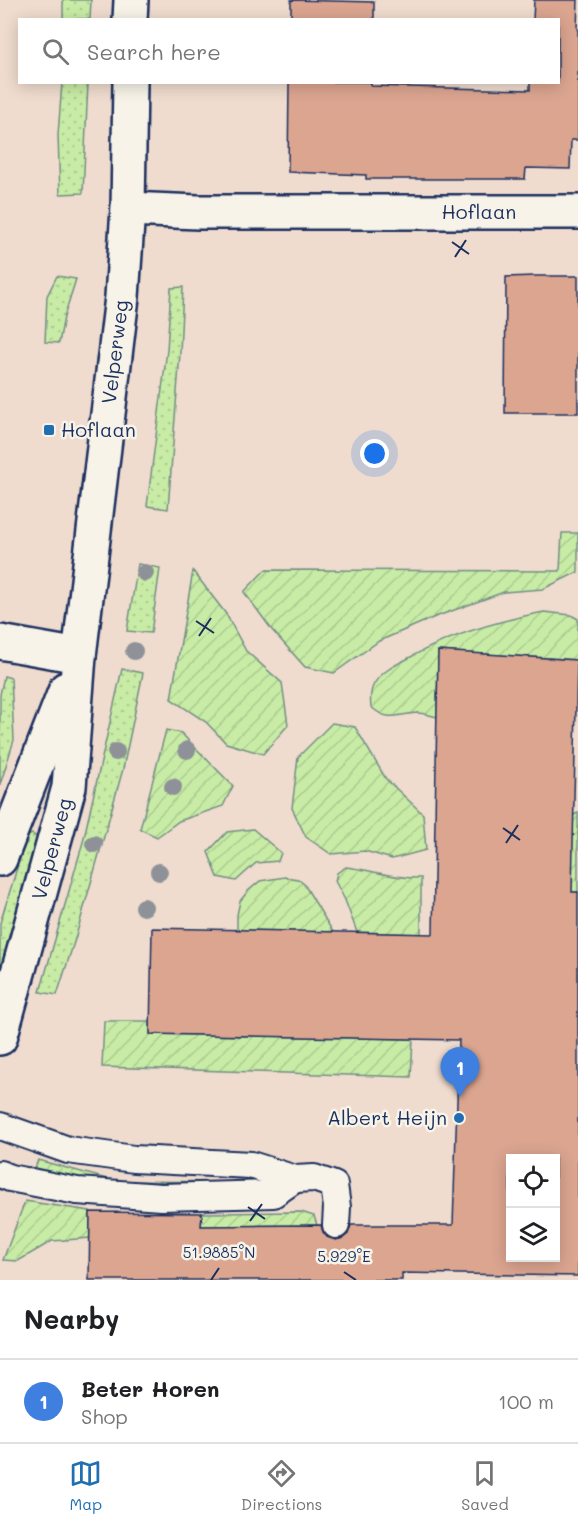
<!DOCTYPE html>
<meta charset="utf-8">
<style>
body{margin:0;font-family:Mali,sans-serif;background:#f2f2f2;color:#202124}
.controls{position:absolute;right:18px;bottom:18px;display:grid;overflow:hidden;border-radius:0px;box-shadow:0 3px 15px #0003}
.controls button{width:54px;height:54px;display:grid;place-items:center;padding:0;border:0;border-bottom:2px solid #e0e0e0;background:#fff;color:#202124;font:30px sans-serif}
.you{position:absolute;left:375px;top:454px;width:21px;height:21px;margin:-15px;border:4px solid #fff;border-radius:50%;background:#1a73e8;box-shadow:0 0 0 9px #1a73e833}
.badge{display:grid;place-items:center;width:39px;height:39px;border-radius:50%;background:#1f6fb2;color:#fff;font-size:20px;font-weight:700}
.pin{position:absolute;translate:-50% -50px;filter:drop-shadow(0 2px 3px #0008)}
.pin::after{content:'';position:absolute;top:32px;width:21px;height:18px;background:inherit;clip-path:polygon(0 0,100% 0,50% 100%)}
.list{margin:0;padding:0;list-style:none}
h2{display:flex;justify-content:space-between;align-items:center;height:78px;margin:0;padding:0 24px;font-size:26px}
h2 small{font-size:20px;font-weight:400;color:#757577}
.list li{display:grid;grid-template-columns:39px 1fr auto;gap:18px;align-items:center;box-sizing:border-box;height:84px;padding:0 24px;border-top:2px solid #e0e0e0}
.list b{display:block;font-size:22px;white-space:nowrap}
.list p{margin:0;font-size:20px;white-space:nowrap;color:#757577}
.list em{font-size:20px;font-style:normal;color:#757577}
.icon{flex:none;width:33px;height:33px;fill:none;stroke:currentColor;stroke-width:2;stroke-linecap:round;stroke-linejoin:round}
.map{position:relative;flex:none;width:578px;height:1280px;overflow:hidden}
.search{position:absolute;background:#fff;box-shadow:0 3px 15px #0003;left:18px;right:18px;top:18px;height:66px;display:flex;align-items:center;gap:15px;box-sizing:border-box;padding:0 21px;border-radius:0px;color:#757577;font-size:22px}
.sheet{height:162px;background:#fff}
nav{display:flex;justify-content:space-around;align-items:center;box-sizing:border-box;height:84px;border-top:2px solid #e0e0e0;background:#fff;font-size:16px;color:#757577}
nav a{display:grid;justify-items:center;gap:3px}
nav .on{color:#1f6fb2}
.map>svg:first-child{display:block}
.grass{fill:url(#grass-dots);stroke:#728e82;stroke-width:1.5}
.garden{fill:url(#garden-furrows);stroke:#728e82;stroke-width:1.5}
.building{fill:#dba590;stroke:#1b2f5e;stroke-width:1.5;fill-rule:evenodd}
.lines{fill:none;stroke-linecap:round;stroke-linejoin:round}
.service-casing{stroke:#1b2f5e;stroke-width:30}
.minor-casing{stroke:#1b2f5e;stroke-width:38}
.secondary-casing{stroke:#1b2f5e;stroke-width:38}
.service{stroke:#f7f3e8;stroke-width:26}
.minor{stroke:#f7f3e8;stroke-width:33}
.secondary{stroke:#f7f3e8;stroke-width:33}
.tree{fill:#8e9298}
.ticks{fill:none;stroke:#1b2f5e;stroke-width:2}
.poi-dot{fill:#1f6fb2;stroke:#f7f3e8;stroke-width:2}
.labels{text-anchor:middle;stroke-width:5;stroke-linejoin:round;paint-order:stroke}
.street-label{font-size:20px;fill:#1b2f5e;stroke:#f7f3e8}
.poi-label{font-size:20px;fill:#1b2f5e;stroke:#f7f3e8;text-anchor:start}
.ticks-label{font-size:15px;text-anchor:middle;fill:#1b2f5e;stroke:#f7f3e8;stroke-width:5;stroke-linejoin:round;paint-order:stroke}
</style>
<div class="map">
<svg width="578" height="1280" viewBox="0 0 578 1280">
<defs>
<pattern id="grass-dots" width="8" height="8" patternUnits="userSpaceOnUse" patternTransform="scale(1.5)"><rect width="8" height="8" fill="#c8eca5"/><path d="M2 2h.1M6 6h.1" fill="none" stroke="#abcb90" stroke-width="1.8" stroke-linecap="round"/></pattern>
<pattern id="garden-furrows" width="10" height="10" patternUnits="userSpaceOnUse" patternTransform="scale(1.5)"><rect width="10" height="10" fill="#c8eca5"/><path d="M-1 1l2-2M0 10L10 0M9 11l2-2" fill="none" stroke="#abcb90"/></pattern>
</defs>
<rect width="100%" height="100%" fill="#efdcce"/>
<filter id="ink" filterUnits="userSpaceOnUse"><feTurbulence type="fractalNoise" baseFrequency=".0167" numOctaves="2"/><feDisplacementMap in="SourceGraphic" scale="12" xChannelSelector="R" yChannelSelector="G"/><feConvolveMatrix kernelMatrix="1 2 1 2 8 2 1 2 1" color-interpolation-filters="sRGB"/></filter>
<g filter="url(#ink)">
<!-- grass -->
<g class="grass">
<path d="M63 0H91L90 19H63Z"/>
<path d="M62 83H88L83 193 60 194 58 135Z"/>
<path d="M57 276 76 279 64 317 59 343 45 342 47 296Z"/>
<path d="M183 287 180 353 168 509 147 506 167 350 171 288Z"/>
<path d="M138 564 160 568 151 633 127 631Z"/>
<path d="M122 669 143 673 123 769 76 936 57 995 40 992 83 842Z"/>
<path d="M4 676 11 678 14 740 0 785V695Z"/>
<path d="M32 834 39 838 0 976V923L27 836Z"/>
</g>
<!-- garden -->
<g class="garden">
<path d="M562 533H578V572L543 589 504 592 435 617 379 641 334 673 305 667 272 630 244 592 265 570 560 571Z"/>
<path d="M193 571 226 614 246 651 282 683 288 725 263 754 226 743 206 722 171 699Z"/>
<path d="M544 612 571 615 578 619V685L576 687V660L438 651 437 717C431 716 424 713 417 713 396 714 390 723 371 707 370 699 370 691 374 684 381 672 395 665 407 659 449 635 496 621 544 612Z"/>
<path d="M332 723 355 727 386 779 423 814 426 850 392 859 365 851 331 854 306 837 292 808 298 757Z"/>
<path d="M166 730 181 733 233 786 223 806 179 821 157 837 140 829Z"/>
<path d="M578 813V892H572L535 852 567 818Z"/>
<path d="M253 829 281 853 278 861 256 863 236 881 218 877 208 852 227 832Z"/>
<path d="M346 867C372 870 395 879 421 878V934L357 932 345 900 335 881 337 873Z"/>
<path d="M285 877 298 879 304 884 333 932 237 930V915L240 901 248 891 260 881Z"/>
<path d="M104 1021H150V1034L413 1039 411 1077 102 1067Z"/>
<path d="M38 1160 114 1181 249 1182 110 1187 35 1168Z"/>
<path d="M25 1201 90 1211V1238L52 1241 18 1261 3 1260Z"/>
<path d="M301 1212 314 1216 317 1225 201 1226 202 1213Z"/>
</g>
<!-- building -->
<g class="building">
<path d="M291 0 374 2V20H291Z"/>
<path d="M534 0H578L577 29H578V140H571L570 169 526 168 525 179H366V175L288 172 289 82H371V86L530 90V82H558V20H533Z"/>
<path d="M534 276H578V413H505L506 277Z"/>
<path d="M438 651 577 660 572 892H578V1276L402 1273V1280H89L90 1212 202 1213 201 1226 321 1225 323 1232 327 1237 336 1240 343 1238 348 1234 351 1225H453L459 1040 150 1034 152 928 433 934ZM510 1158H555V1257H510Z"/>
</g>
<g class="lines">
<defs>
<g id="service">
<path d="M0 1126 68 1150 134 1159 251 1165 295 1179 314 1178 334 1185 337 1207 336 1225"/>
<path d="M0 1174 10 1178 77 1191 161 1197 273 1194 295 1179"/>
</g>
<g id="minor">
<path d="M128 209 198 212H578"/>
<path d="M0 642 79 656"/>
</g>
<g id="secondary">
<path d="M130 20 131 0"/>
<path d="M0 859 66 689"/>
<path d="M0 1038 69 787 79 656 122 297 128 209 130 82"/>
</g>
</defs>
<!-- service casing -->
<use href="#service" class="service-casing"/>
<!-- minor casing -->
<use href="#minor" class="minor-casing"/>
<!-- secondary casing -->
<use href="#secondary" class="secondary-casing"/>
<!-- service -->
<use href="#service" class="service"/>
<!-- minor -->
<use href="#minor" class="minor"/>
<!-- secondary -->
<use href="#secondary" class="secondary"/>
</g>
<!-- trees -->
<g class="tree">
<circle cx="145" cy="573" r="9"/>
<circle cx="134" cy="651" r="9"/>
<circle cx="187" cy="750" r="9"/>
<circle cx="116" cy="752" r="9"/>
<circle cx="173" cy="787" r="9"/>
<circle cx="94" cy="844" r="9"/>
<circle cx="159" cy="872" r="9"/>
<circle cx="144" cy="907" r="9"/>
</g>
</g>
<!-- ticks -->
<path class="ticks" d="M452 242 469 254M455 257 466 240M196 621 214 633M199 636 211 618M503 828 520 840M506 843 518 825M248 1207 265 1219M250 1221 262 1204M344 1272 356 1280M211 1280 219 1268"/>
<!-- markers -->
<g class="poi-dot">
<rect x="43" y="424" width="12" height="12" rx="3"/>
<circle cx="459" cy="1118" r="6"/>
</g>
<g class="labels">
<!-- street labels -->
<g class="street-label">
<text x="479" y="219">Hoflaan</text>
<text transform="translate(115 352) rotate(-83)" y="7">Velperweg</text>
<text transform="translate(52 849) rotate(-75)" y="7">Velperweg</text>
</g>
<!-- poi labels -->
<g class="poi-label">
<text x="61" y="437">Hoflaan</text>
<text x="447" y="1125" text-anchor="end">Albert Heijn</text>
</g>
</g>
<g class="ticks-label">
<text x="219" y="1258">51.9885°N</text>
<text x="344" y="1262">5.929°E</text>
</g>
</svg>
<div class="controls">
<button><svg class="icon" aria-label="locate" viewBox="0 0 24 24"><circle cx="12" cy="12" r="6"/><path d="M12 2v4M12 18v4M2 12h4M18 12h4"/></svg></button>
<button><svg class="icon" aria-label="layers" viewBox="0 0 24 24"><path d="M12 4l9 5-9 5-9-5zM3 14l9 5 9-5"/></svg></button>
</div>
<div class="you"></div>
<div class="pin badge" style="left:460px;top:1097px;background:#3f7fe0">1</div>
<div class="search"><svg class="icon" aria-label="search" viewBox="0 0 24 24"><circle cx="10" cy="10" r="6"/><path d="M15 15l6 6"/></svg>Search here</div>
</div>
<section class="sheet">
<h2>Nearby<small></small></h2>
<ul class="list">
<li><span class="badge" style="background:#3f7fe0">1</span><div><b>Beter Horen</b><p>Shop</p></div><em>100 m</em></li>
</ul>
</section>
<nav>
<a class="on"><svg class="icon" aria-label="map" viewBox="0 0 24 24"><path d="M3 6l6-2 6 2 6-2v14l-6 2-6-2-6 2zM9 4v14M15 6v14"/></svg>Map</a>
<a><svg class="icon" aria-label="directions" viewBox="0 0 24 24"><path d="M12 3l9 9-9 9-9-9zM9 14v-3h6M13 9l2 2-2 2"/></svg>Directions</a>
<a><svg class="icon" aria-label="saved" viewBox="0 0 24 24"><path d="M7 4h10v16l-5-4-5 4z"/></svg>Saved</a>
</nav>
